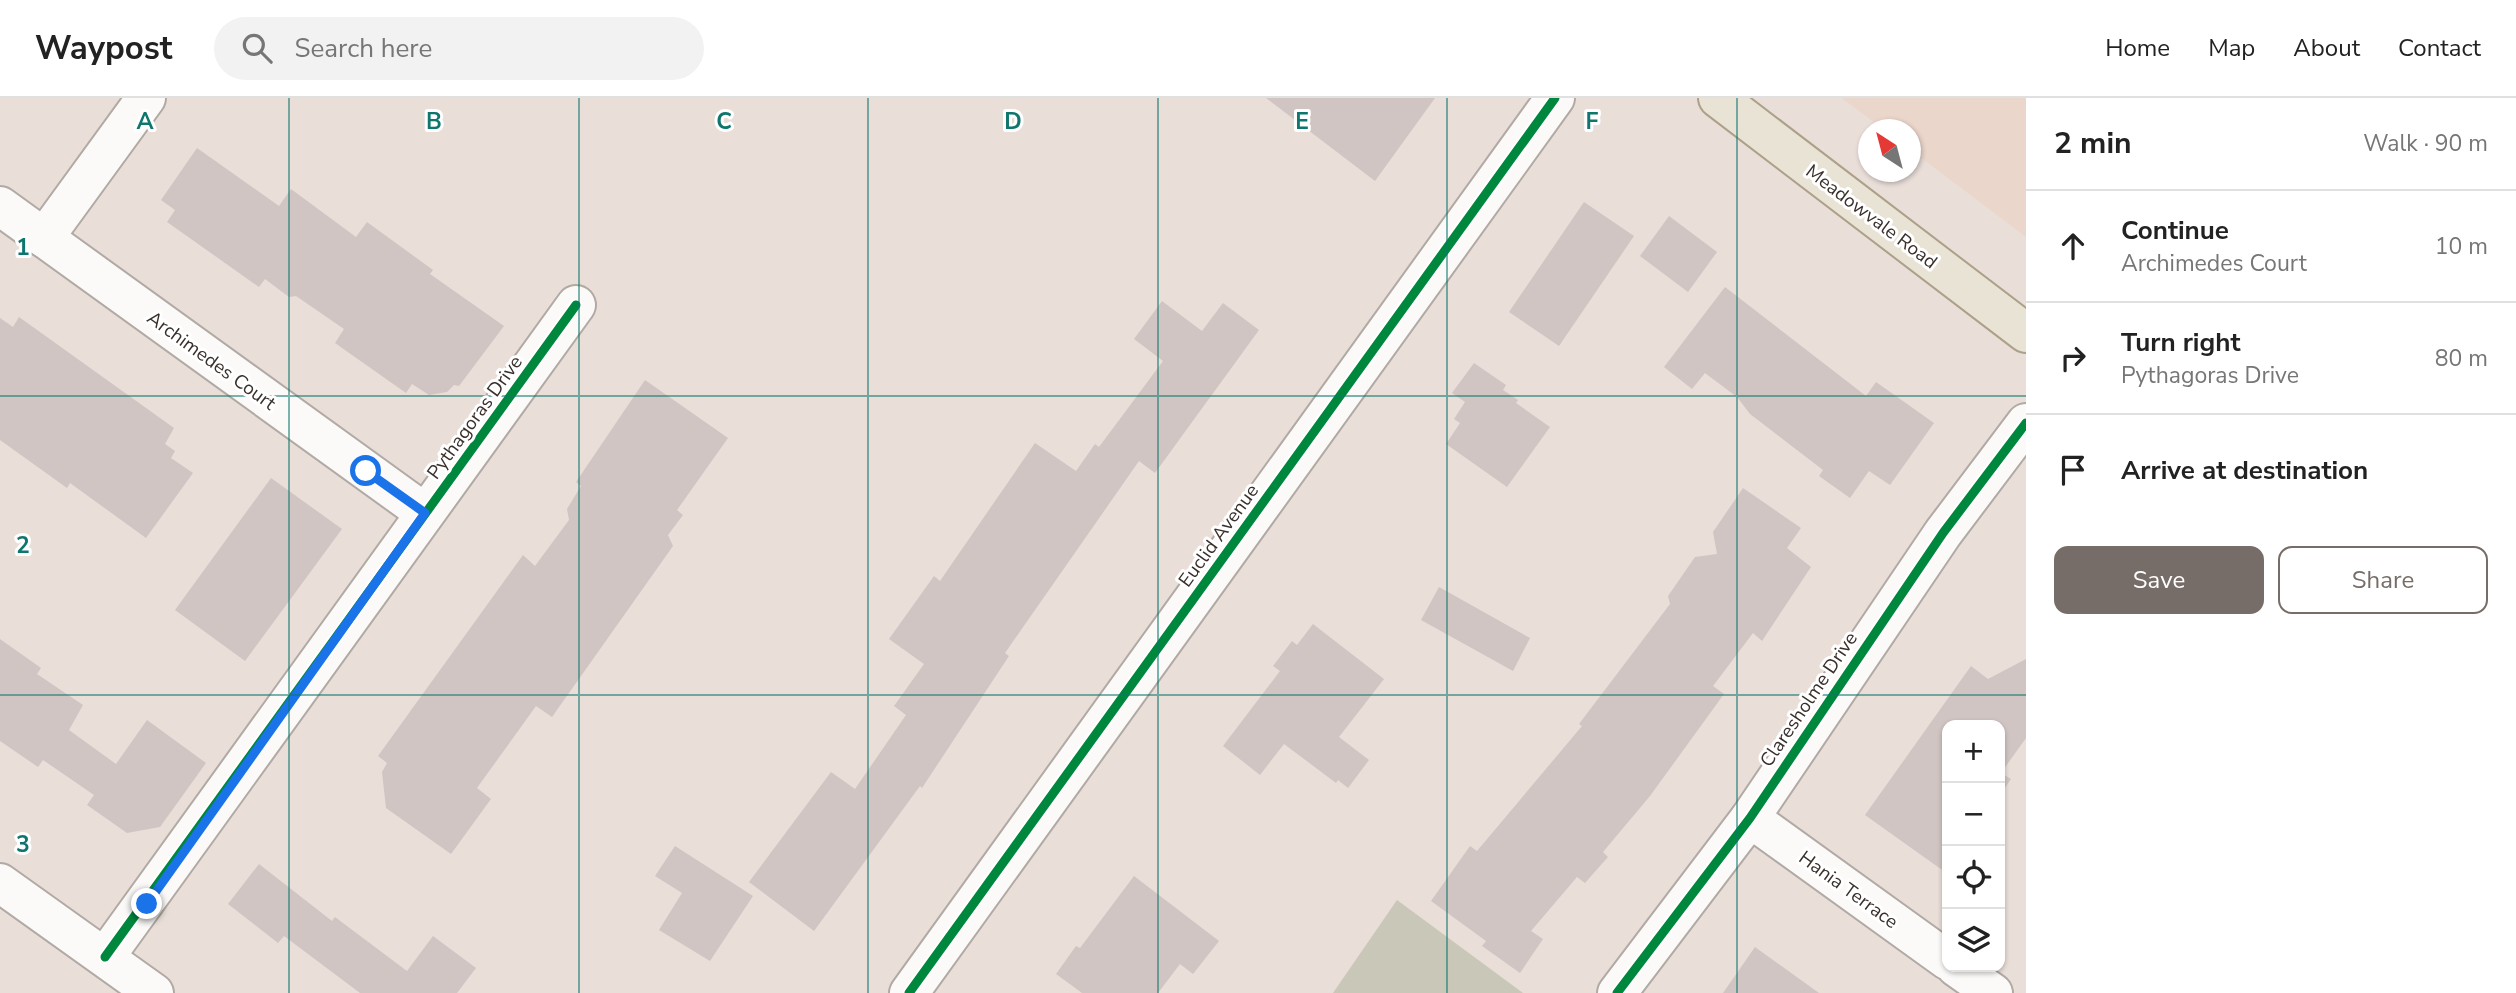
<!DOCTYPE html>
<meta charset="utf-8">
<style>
body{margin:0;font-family:"Nunito Sans",sans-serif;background:#f2f2f2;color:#222}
.controls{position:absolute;right:21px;bottom:21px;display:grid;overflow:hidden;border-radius:14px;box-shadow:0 2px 5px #0004}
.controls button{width:63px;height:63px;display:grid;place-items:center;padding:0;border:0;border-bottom:2px solid #e0e0e0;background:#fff;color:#222;font:35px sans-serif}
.compass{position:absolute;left:1858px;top:21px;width:63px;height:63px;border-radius:50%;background:#fff;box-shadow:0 2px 5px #0004;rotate:324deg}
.stop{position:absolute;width:21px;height:21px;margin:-16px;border:5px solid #1a73e8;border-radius:50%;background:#fff}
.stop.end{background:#1a73e8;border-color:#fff;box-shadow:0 2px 7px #0008}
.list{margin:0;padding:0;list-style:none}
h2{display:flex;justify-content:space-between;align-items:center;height:91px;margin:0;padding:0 28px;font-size:30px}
h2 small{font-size:23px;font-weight:400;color:#767676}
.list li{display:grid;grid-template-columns:46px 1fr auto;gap:21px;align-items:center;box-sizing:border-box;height:112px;padding:0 28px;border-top:2px solid #e0e0e0}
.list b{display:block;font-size:26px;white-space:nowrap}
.list p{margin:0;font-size:23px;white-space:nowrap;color:#767676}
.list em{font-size:23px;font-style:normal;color:#767676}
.actions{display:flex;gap:14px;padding:21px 28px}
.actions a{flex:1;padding:16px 0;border:2px solid #776d68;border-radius:14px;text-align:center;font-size:24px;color:#776d68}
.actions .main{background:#776d68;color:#fff}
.icon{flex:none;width:38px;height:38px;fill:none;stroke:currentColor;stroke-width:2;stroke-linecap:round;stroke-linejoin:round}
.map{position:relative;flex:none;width:2026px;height:895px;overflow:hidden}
header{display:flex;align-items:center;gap:42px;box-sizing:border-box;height:98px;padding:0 35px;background:#fff;border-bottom:2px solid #e0e0e0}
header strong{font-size:33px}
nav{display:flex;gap:38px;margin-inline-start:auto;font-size:24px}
.search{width:490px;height:63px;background:#f2f2f2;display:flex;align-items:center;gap:18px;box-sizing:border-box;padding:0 24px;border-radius:38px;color:#767676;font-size:26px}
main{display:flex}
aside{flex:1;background:#fff}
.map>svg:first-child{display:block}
.built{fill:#ebd6cb}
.green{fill:#c9c7b7}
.building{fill:#d0c5c2}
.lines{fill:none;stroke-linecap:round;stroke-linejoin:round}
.minor-casing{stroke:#b1a9a4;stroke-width:42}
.major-casing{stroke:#ada089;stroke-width:42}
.minor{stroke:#fcfaf9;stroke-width:38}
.major{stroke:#e9e3d6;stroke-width:38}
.cycleway-casing{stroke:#fff;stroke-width:13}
.cycleway{stroke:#00873e;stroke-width:9}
.route{stroke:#1a73e8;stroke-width:9}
.grid{fill:none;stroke:#0f766e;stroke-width:2;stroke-opacity:0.55}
.labels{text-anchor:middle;stroke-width:6;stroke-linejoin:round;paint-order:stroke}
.street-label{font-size:19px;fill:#39302c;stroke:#fff}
.grid-label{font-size:23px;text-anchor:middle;font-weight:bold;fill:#0f766e;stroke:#fff;stroke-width:6;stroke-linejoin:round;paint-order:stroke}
</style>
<header>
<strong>Waypost</strong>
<div class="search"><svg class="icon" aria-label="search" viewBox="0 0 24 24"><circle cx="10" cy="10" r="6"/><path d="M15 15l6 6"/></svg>Search here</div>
<nav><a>Home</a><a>Map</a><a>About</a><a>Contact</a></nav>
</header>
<main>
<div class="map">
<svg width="2026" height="895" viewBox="0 0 2026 895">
<rect width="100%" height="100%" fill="#e9ded8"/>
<!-- built -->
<path class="built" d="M1842 0H2026V139L1911 52 1910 32 1883 31Z"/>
<!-- green -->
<path class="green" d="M1397 802 1523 895H1333Z"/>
<!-- building -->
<g class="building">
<path d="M1266 0H1435L1375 83Z"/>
<path d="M197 50 279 108 291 91 356 139 367 124 433 172 430 176 504 228 459 288 454 287 447 294 429 297 412 286 406 295 335 245 344 231 296 198 289 199 265 181 259 189 167 124 175 112 161 102Z"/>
<path d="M1584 104 1634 138 1559 248 1509 214Z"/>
<path d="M1669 118 1717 154 1688 194 1640 158Z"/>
<path d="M1725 189 1866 298 1876 284 1934 325 1890 387 1869 373 1850 400 1819 378 1823 372 1750 316 1737 299 1705 275 1692 291 1664 269Z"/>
<path d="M1162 203 1202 233 1223 205 1259 232 1155 375 1139 363 1005 555 1009 558 922 690 920 688 814 833 749 784 831 674 855 691 906 617 894 608 924 566 889 541 934 478 940 483 1035 345 1076 373 1095 346 1099 349 1163 263 1134 241Z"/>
<path d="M19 219 174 330 165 346 175 353 171 360 193 375 146 440 70 385 67 390 0 342V220L13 229Z"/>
<path d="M1474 265 1506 287 1503 292 1518 302 1516 305 1550 329 1507 389 1446 346 1460 325 1454 321 1465 304 1452 295Z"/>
<path d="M645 282 728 340 677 412 683 417 668 437 673 448 552 619 536 608 477 690 491 701 451 756 386 710 382 674 387 665 378 658 523 457 535 468 569 422 567 411 581 388 576 384Z"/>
<path d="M271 380 342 431 245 563 175 512Z"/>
<path d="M1743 390 1801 430 1787 450 1811 469 1762 543 1753 535 1713 588 1724 596 1650 698 1603 754 1608 759 1585 785 1577 779 1531 833 1543 841 1520 875 1482 848 1486 843 1431 803 1470 748 1477 753 1582 628 1579 626 1670 506 1668 498 1695 459 1717 456 1713 434Z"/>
<path d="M1439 489 1530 540 1513 573 1421 522Z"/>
<path d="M1313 526 1384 581 1339 639 1369 662 1348 690 1338 682 1336 685 1284 646 1260 677 1223 648 1280 573 1273 568 1292 543 1297 547Z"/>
<path d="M0 541 41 570 37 576 83 607 69 632 116 666 147 622 206 665 160 729 127 735 87 707 94 697 43 662 38 669 0 643Z"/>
<path d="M2026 561V640L2001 675 2011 681 2000 697V627H1947L1945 774 1865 717 1971 568 1988 581Z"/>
<path d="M675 748 753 798 710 863 659 832 682 795 655 778Z"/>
<path d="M259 766 332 823 335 819 407 873 433 838 476 870 457 895H360L284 838 278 845 228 806Z"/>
<path d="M1134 778 1219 843 1193 876 1180 866 1158 895H1082L1056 876 1076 848 1080 850Z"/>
<path d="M1755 849 1819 895H1723Z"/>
</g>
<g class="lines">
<defs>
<g id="minor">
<path d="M0 108 425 415"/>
<path d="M44 140 146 0"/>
<path d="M1750 720 1947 862"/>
<path d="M0 785 154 895"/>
<path d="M105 859 576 207"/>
<path d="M1956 869 1993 895"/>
<path d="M909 895 1555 0"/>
<path d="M1617 895 1750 720 1943 435 2026 325"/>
</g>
<path id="major" d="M1718 0 2026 235"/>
</defs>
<!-- minor casing -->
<use href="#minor" class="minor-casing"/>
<!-- major casing -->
<use href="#major" class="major-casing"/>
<!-- minor -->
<use href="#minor" class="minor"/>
<!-- major -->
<use href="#major" class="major"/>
<defs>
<g id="cycleway">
<path d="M105 859 576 207"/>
<path d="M909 895 1555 0"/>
<path d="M1617 895 1750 720 1943 435 2026 325"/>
</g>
</defs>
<!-- cycleway casing -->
<use href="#cycleway" class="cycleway-casing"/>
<!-- cycleway -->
<use href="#cycleway" class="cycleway"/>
</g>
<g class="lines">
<!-- route -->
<path class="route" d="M147 806 425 415 366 373"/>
</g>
<!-- grid -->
<path class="grid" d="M289 0V895M579 0V895M868 0V895M1158 0V895M1447 0V895M1737 0V895M0 298H2026M0 597H2026"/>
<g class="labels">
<!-- street labels -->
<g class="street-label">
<text transform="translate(1872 118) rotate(37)" y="7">Meadowvale Road</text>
<text transform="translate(212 262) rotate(36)" y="7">Archimedes Court</text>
<text transform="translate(474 319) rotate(-54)" y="7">Pythagoras Drive</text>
<text transform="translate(1218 437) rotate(-54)" y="7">Euclid Avenue</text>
<text transform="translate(1808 601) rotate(-56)" y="7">Claresholme Drive</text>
<text transform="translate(1849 791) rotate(36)" y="7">Hania Terrace</text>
</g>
</g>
<g class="grid-label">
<text x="145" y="31">A</text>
<text x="434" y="31">B</text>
<text x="724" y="31">C</text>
<text x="1013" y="31">D</text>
<text x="1302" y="31">E</text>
<text x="1592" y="31">F</text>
<text x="23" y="157">1</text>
<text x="23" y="455">2</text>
<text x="23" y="754">3</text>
</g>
</svg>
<div class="controls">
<button>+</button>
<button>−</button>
<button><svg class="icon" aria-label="locate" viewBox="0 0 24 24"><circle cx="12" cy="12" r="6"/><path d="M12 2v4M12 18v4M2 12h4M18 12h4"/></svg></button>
<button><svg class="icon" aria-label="layers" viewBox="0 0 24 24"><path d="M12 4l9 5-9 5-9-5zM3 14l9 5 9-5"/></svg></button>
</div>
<svg class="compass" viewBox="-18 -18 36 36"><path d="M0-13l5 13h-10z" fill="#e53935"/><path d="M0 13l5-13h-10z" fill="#767676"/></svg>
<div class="stop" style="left:366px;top:373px"></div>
<div class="stop end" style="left:147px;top:806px"></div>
</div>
<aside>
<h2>2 min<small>Walk · 90 m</small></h2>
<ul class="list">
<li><svg class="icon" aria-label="ahead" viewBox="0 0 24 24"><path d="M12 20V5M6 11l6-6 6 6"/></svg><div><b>Continue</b><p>Archimedes Court</p></div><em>10 m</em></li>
<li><svg class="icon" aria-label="right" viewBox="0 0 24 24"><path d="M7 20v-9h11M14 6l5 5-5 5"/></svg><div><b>Turn right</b><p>Pythagoras Drive</p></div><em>80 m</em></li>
<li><svg class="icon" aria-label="arrive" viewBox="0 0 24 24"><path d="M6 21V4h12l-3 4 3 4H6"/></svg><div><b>Arrive at destination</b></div></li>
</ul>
<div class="actions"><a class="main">Save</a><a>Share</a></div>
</aside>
</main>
